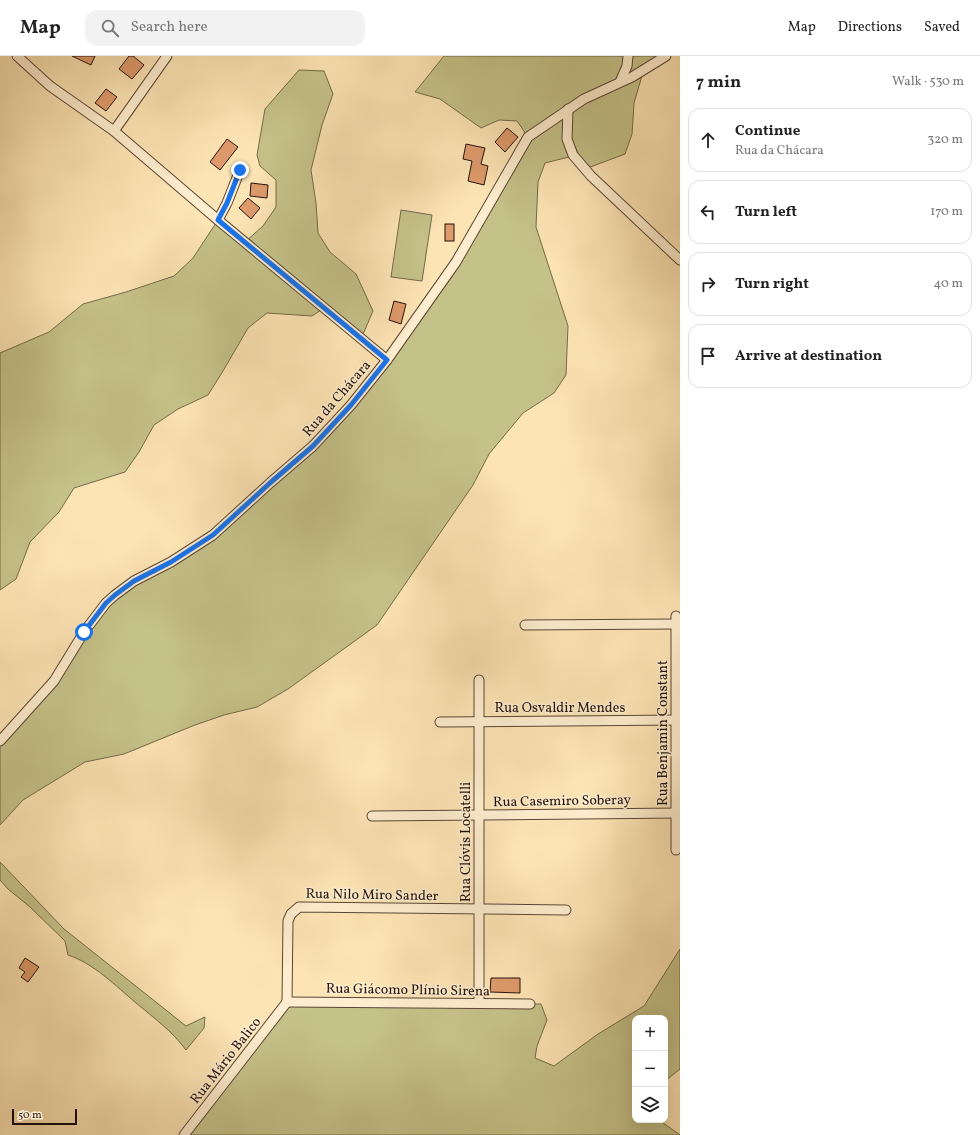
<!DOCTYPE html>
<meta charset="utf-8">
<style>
body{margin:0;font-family:Vollkorn,serif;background:#f2f2f2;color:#222}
.controls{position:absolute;right:12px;bottom:12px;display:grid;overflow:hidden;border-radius:8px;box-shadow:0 4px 16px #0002}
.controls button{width:36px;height:36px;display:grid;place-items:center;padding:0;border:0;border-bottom:1px solid #e0e0e0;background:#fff;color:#222;font:20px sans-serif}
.scale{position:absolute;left:12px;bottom:10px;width:65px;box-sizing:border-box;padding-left:4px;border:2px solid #23120c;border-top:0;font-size:11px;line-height:14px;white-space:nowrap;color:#23120c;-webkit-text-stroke:3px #feedce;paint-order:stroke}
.stop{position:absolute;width:12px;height:12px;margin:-9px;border:3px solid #1a73e8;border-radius:50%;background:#fff}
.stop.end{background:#1a73e8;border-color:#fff;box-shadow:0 1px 4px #0008}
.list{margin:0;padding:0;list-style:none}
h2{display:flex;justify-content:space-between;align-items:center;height:52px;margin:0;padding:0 16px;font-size:17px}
h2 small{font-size:13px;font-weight:400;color:#767676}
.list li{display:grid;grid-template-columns:26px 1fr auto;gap:12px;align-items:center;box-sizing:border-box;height:64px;margin:0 8px 8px;padding:0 8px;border:1px solid #e0e0e0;border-radius:12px}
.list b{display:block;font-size:15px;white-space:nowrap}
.list p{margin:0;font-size:13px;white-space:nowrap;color:#767676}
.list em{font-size:13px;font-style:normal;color:#767676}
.icon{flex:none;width:22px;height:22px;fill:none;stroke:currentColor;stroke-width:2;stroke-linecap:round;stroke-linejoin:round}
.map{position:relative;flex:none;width:680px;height:1079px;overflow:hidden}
header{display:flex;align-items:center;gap:24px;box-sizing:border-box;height:56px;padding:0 20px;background:#fff;border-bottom:1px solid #e0e0e0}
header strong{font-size:19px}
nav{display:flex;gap:22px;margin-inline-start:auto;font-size:14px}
.search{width:280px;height:36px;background:#f2f2f2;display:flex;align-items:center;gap:10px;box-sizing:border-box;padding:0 14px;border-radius:12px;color:#767676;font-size:15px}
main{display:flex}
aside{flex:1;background:#fff}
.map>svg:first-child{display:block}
.green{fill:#c5c289;stroke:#746a4a}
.building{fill:#de9a6b;stroke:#23120c}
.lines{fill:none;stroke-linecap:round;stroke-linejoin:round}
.minor-casing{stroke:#5a4636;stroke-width:11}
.minor{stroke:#feedce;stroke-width:9}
.route{stroke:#1a73e8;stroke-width:5}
.labels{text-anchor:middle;stroke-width:3;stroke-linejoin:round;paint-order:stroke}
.street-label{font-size:14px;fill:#23120c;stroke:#feedce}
</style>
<header>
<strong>Map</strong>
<div class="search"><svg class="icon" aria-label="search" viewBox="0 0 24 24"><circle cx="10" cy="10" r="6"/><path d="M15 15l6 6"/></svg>Search here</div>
<nav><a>Map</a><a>Directions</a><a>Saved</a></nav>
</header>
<main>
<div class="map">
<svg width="680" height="1079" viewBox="0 0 680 1079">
<rect width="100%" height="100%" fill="#fde4b4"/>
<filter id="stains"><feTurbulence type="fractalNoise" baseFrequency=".005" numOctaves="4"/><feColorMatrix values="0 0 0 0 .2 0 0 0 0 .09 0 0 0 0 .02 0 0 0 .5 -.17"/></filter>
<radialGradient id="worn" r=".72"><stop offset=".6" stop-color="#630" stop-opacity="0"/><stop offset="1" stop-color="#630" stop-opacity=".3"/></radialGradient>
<!-- green -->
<g class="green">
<path d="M444 0H666L644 13 634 47 632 78 625 98 585 113 573 100 545 107 538 126 536 171 568 270 566 319 554 337 523 357 489 398 473 429 377 569 288 633 257 651 224 659 195 669 124 698 85 706 23 744 0 769V685L22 662 106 547 213 479 351 349 456 206 528 81 517 65 499 64 481 72 440 43 415 36Z"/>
<path d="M299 14 324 15 333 38 322 69 311 114 316 147 318 177 330 196 356 218 373 255 361 283 324 252 312 260 267 257 248 272 223 315 208 339 178 353 154 369 139 396 125 416 74 432 59 456 30 486 16 523 0 534V297L49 276 83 248 126 236 174 220 193 202 218 164 245 186 263 170 276 151V124L260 110 257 99 265 53Z"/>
<path d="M401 154 432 159 422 225 391 221Z"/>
<path d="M0 806 64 873 186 970 205 961 204 972 186 994C172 975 154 962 136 947 116 930 93 907 68 899L65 885 30 851 8 833 0 824Z"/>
<path d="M680 893V1013L665 1025V962H635V1064H659L680 1079H184L287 946 541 948 547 964 537 990 535 1002 554 1010 598 978 644 950Z"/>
</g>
<!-- building -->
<g class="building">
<path d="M72 0H95L91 9Z"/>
<path d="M129 0H133L144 9 132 23 119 13Z"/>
<path d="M106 33 117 41 106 55 95 47Z"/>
<path d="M507 72 518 81 505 96 495 86Z"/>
<path d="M227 83 238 91 220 114 210 106Z"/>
<path d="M466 88 485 92 481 108 488 110 484 129 468 125 472 105 463 103Z"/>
<path d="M251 127 268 129 267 142 250 140Z"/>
<path d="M248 142 260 152 251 163 239 152Z"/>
<rect x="445" y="168" width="9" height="17"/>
<path d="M394 245 406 248 401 268 389 264Z"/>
<path d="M25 902 39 911 28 926 21 921 25 916 19 912Z"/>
<path d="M491 922H520V937L490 936Z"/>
</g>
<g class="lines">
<defs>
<g id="minor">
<path d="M17 0 50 30 114 75 218 164 387 304"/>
<path d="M620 26 627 10 628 0"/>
<path d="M568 53 567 83 573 99 591 120 680 204"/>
<path d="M114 75 167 0"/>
<path d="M218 164 227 147 240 114"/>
<path d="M676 560V794"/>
<path d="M525 569 676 568"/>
<path d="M479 624V947"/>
<path d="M440 666 680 664"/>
<path d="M0 685 54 625 84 576 106 547 115 539 134 525 171 506 213 479 270 427 313 390 351 349 387 304 456 206 528 81 584 43 632 21 666 0"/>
<path d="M372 760 680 757"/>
<path d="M287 946 288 865 291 858 299 851 566 854"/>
<path d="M287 946 530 948"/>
<path d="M184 1079 287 946"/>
</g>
</defs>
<!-- minor casing -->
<use href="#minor" class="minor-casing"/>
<!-- minor -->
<use href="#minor" class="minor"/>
</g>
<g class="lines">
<!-- route -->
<path class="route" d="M84 576 106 547 115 539 134 525 171 506 213 479 270 427 313 390 351 349 387 304 218 164 227 147 240 114"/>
</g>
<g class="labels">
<!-- street labels -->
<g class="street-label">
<text transform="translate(336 342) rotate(-49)" y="5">Rua da Chácara</text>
<text x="560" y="656">Rua Osvaldir Mendes</text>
<text transform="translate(662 677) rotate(-90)" y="5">Rua Benjamin Constant</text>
<text transform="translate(562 744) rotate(-1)" y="5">Rua Casemiro Soberay</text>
<text transform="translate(465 786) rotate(-90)" y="5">Rua Clóvis Locatelli</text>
<text transform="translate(372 838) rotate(1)" y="5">Rua Nilo Miro Sander</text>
<text transform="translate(408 933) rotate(1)" y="5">Rua Giácomo Plínio Sirena</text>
<text transform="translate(225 1004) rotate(-52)" y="5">Rua Mário Balico</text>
</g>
</g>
<rect width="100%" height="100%" filter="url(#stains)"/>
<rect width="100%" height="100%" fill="url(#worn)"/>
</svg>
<div class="controls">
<button>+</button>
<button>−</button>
<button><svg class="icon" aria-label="layers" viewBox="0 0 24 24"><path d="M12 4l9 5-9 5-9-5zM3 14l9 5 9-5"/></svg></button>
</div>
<div class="scale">50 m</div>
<div class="stop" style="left:84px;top:576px"></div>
<div class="stop end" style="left:240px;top:114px"></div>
</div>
<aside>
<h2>7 min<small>Walk · 530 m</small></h2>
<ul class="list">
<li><svg class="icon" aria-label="ahead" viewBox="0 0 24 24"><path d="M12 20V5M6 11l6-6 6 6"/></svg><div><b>Continue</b><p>Rua da Chácara</p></div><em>320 m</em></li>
<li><svg class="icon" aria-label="left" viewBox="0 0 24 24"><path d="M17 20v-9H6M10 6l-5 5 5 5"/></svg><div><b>Turn left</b></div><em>170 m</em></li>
<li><svg class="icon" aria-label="right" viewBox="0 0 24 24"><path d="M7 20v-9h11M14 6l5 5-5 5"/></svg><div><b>Turn right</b></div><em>40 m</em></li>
<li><svg class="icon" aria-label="arrive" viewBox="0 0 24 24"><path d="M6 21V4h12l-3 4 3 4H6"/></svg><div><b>Arrive at destination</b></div></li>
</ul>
</aside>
</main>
